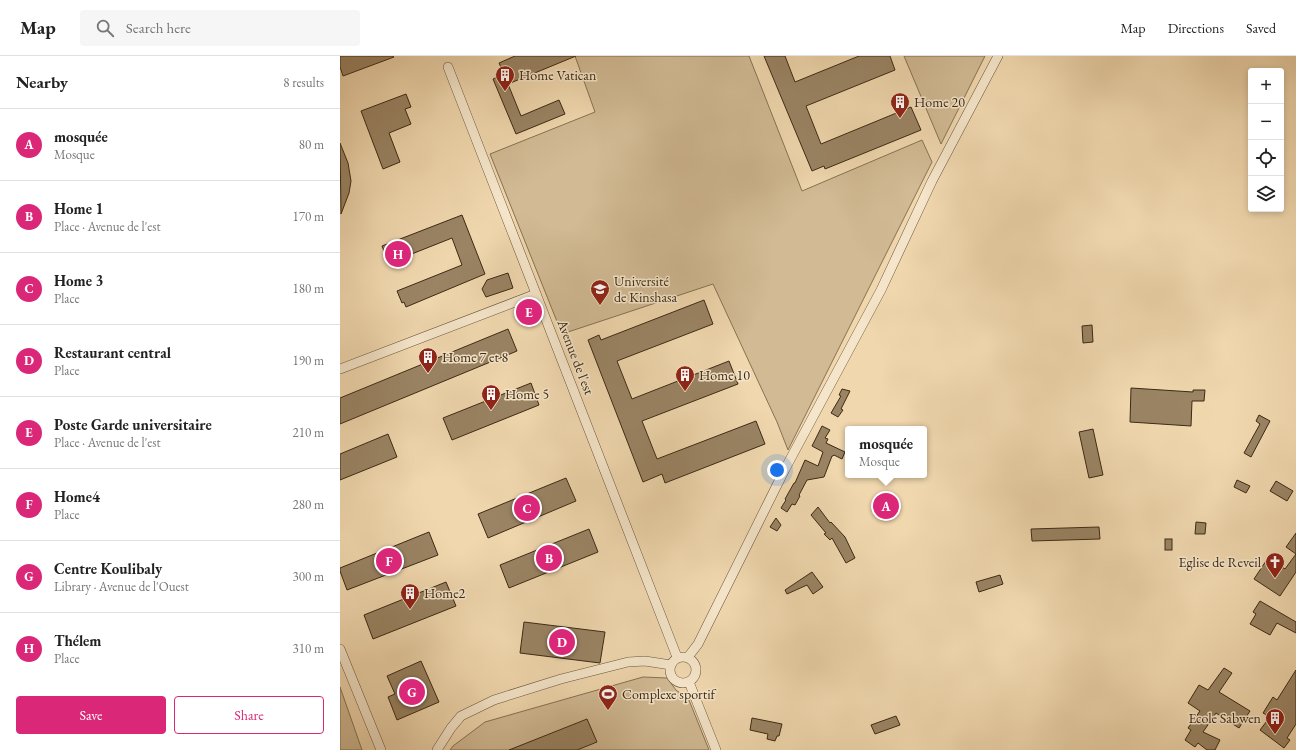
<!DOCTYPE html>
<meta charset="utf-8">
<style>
body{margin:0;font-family:"EB Garamond",serif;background:#f6f6f6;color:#222}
.controls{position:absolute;right:12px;top:12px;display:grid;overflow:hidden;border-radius:4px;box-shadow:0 2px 6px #0003}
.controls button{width:36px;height:36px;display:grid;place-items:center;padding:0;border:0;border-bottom:1px solid #e0e0e0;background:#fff;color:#222;font:20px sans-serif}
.you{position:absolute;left:437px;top:414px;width:14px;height:14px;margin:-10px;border:3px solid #fff;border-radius:50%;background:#1a73e8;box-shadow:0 0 0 6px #1a73e833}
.badge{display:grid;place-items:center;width:26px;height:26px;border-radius:50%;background:#db2777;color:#fff;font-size:13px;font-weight:700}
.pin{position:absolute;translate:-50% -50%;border:2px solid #fff;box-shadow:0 1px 4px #0006}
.popup{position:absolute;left:505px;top:370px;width:82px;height:52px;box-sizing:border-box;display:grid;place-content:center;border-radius:4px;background:#fff;filter:drop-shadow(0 1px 3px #0005);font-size:13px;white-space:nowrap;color:#767676}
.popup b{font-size:15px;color:#222}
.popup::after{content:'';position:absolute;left:50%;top:100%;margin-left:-8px;border:8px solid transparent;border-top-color:#fff}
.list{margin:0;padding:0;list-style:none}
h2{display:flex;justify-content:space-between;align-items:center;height:52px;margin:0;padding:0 16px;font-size:17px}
h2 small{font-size:13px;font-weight:400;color:#767676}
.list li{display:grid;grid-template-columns:26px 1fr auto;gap:12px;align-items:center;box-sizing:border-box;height:72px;padding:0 16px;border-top:1px solid #e0e0e0}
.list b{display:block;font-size:15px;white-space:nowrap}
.list p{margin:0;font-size:13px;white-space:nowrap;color:#767676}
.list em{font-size:13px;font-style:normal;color:#767676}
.actions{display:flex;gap:8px;padding:12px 16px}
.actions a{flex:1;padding:9px 0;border:1px solid #db2777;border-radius:4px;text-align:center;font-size:14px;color:#db2777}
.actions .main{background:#db2777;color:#fff}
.icon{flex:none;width:22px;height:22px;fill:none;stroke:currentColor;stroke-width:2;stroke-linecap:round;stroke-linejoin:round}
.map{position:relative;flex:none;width:956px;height:694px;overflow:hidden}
header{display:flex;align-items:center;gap:24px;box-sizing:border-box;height:56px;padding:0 20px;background:#fff;border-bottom:1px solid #e0e0e0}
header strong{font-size:19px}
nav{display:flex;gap:22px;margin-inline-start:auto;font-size:14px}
.search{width:280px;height:36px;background:#f6f6f6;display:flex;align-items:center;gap:10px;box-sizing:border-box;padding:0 14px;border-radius:4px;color:#767676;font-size:15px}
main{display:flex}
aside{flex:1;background:#fff}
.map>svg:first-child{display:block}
.green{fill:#d1ba94;stroke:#867254}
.building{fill:#9a8464;stroke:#3c2a14}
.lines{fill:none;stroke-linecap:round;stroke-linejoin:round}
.minor-casing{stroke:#69553a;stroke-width:10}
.minor{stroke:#f5e5ca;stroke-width:9}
.labels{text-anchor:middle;stroke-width:3;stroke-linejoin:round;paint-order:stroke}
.poi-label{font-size:14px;fill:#3c2a14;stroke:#f5e5ca;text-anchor:start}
.street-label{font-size:14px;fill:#3c2a14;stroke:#f5e5ca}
</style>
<header>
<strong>Map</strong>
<div class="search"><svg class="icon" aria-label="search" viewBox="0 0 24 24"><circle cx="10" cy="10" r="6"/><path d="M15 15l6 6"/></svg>Search here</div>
<nav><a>Map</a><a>Directions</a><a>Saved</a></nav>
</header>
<main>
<aside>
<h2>Nearby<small>8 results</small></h2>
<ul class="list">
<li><span class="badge">A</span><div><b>mosquée</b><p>Mosque</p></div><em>80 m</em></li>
<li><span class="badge">B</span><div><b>Home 1</b><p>Place · Avenue de l'est</p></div><em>170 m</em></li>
<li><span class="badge">C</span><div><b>Home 3</b><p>Place</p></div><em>180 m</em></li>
<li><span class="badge">D</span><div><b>Restaurant central</b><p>Place</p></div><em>190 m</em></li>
<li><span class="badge">E</span><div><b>Poste Garde universitaire</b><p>Place · Avenue de l'est</p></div><em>210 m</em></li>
<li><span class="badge">F</span><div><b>Home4</b><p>Place</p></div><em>280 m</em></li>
<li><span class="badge">G</span><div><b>Centre Koulibaly</b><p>Library · Avenue de l'Ouest</p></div><em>300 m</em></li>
<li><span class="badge">H</span><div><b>Thélem</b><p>Place</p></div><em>310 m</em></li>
</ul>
<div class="actions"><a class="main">Save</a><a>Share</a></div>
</aside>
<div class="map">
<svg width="956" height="694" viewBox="0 0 956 694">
<rect width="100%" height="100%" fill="#f0d7ae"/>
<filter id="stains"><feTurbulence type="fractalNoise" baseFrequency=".005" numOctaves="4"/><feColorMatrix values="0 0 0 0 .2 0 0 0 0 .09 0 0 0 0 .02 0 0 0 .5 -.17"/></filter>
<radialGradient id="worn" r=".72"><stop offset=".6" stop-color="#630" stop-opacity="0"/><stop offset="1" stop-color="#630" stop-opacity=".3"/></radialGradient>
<!-- green -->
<g class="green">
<path d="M235 0H409L462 135 582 84 592 106 448 394 437 366 373 228 222 278 150 98 255 56Z"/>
<path d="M564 0H645L601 88Z"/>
<path d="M303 621 327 622 336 634 349 644 369 694H110L113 690 145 666Z"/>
<path d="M0 631 22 694H0Z"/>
</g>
<!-- building -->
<g class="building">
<path d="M0 0H53L54 1 3 20 0 11Z"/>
<path d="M175 0H236L168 28 181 60 219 44 225 58 176 78 153 23 164 18 159 7Z"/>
<path d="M424 0H445L455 26 519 0H550L555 14 466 50 481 88 571 51 581 74 485 113 484 110 472 115Z"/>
<path d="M66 38 71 51 65 53 71 68 49 77 60 106 43 113 21 55Z"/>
<path d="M0 87 8 107 11 125 9 137 1 158Z"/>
<path d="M122 159 145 218 66 251 64 246 62 247 57 235 122 209 112 182 49 207 42 190Z"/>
<path d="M168 217 173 232 146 241 142 233 147 224Z"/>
<path d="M364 244 373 268 277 305 292 343 389 305 398 328 302 365 317 403 416 365 425 388 325 427 322 418 303 426 248 284 259 279 261 284Z"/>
<path d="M193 250 196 258 191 261H185L183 253Z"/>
<path d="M752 269 753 286 743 287 742 270Z"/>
<path d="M168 273 177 295 0 368V342Z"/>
<path d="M191 327 199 349 112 384 103 362Z"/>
<path d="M791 332 853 336V334H865L864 345H852L851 370 790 366Z"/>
<path d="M502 333 510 335 501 353 503 354 498 361 491 357 501 340 499 339Z"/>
<path d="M919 359 930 365 911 401 904 397 920 368 916 365Z"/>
<path d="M482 370 490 374 485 382 488 383 486 387 505 396 502 403 494 399 493 400H492L484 421 467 424 459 439 460 440 455 449 452 448 447 456 441 452 446 444 445 443 454 427H455L465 404 478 410 483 396 472 390Z"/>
<path d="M753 373 763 419 749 422 739 376Z"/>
<path d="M48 378 57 401 0 424V398Z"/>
<path d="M226 422 236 445 148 482 138 458Z"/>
<path d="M897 424 910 430 906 437 894 431Z"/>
<path d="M936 425 953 435 947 445 930 435Z"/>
<path d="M550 436 559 447 542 463 532 453Z"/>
<path d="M478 451 490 467 491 466 505 481 515 502 506 507 492 482 490 484 484 478 486 477 471 459Z"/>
<path d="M436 462 441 469 437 475 430 471Z"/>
<path d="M856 466 866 467 865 478H855Z"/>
<path d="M759 471 760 483 692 485 691 473Z"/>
<path d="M249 473 258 496 169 532 160 509Z"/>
<path d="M89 476 98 499 7 534 0 515V512Z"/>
<path d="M956 477V516L940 540 914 523 928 502 945 513 956 498 946 491Z"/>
<rect x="825" y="483" width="7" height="11"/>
<path d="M472 516 483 531 473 538 467 529 447 538 445 534Z"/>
<path d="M660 519 663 528 639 536 636 526Z"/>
<path d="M106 526 116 550 33 583 24 559Z"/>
<path d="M920 545 956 566V577L937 567 930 579 910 568 916 558 913 556Z"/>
<path d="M184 566 265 576 260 607 180 597Z"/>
<path d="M81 605 99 646 57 664 48 641 55 638 47 620Z"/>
<path d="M884 612 892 617 879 636 910 655 899 672 876 657 863 676 880 684 875 694H867L858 687 855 691 845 684 851 674 848 672 860 655 848 647 859 629 868 634Z"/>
<path d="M956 614V668L947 682 950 684 944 692 920 674 930 661 923 657 933 641 937 644Z"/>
<path d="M556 660 560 669 535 678 531 669Z"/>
<path d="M412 662 442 668 439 680H437L435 685 427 683 428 678 410 674Z"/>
<path d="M247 663 257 686 237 694H169Z"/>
</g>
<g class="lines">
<defs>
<g id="minor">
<path d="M108 11 337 601"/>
<path d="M0 313 196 238"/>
<path d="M0 593 41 694"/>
<path d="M348 601 358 588 445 413 541 234 592 125 658 0"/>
<circle cx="343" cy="614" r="13"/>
<path d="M349 626 376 694"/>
<path d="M97 694 111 672 121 660 154 644 221 623 288 606 305 605 331 609"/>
</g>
</defs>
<!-- minor casing -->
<use href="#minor" class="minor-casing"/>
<!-- minor -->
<use href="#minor" class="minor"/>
</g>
<!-- icons -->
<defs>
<symbol id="building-pin" viewBox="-11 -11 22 30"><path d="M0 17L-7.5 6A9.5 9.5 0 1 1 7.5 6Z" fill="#8f2418" stroke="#f5e5ca"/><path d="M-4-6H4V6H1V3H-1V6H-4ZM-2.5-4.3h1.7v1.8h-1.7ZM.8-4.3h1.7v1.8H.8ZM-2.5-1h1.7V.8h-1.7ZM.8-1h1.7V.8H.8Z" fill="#fff"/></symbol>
<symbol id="university-pin" viewBox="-11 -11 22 30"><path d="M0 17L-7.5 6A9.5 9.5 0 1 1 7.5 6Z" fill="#8f2418" stroke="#f5e5ca"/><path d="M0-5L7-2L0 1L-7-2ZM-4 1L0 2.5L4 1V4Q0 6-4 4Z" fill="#fff"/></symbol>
<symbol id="church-pin" viewBox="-11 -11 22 30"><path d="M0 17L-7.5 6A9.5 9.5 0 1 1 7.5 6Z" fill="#8f2418" stroke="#f5e5ca"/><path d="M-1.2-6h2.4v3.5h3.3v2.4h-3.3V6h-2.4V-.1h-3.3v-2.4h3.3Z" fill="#fff"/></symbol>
<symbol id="stadium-pin" viewBox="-11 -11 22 30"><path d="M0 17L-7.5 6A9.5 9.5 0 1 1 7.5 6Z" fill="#8f2418" stroke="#f5e5ca"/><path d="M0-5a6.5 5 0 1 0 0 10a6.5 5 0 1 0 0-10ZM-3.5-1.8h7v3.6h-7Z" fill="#fff"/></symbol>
</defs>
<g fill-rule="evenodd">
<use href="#building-pin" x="154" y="8" width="22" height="30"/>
<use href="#building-pin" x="549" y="35" width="22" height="30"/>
<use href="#university-pin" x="249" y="222" width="22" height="30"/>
<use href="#building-pin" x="77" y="290" width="22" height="30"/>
<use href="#building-pin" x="334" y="308" width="22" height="30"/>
<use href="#building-pin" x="140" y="327" width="22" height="30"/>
<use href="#church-pin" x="924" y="495" width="22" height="30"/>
<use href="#building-pin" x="59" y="526" width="22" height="30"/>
<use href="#stadium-pin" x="257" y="627" width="22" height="30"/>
<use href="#building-pin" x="924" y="651" width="22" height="30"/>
</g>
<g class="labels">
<!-- poi labels -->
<g class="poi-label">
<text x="179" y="24">Home Vatican</text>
<text x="574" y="51">Home 20</text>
<text x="274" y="230">Université<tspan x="274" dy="16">de Kinshasa</tspan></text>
<text x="102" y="306">Home 7 et 8</text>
<text x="359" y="324">Home 10</text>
<text x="165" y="343">Home 5</text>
<text x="921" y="511" text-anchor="end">Eglise de Reveil</text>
<text x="84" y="542">Home2</text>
<text x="282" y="643">Complexe sportif</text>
<text x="921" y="667" text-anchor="end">Ecole Sabwen</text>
</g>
<!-- street labels -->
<g class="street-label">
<text transform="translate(236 301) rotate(69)" y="5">Avenue de l'est</text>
</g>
</g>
<rect width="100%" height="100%" filter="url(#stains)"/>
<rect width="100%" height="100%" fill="url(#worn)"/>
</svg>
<div class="controls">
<button>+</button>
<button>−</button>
<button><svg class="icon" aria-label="locate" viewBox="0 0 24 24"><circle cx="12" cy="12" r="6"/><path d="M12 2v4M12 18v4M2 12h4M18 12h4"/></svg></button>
<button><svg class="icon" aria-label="layers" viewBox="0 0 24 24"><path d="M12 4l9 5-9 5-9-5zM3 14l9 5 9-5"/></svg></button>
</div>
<div class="you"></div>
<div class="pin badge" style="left:546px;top:450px">A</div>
<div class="popup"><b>mosquée</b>Mosque</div>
<div class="pin badge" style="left:209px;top:502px">B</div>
<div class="pin badge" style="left:187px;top:452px">C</div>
<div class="pin badge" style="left:222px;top:586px">D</div>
<div class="pin badge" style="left:189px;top:256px">E</div>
<div class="pin badge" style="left:49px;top:505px">F</div>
<div class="pin badge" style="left:72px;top:636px">G</div>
<div class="pin badge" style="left:58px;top:198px">H</div>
</div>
</main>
